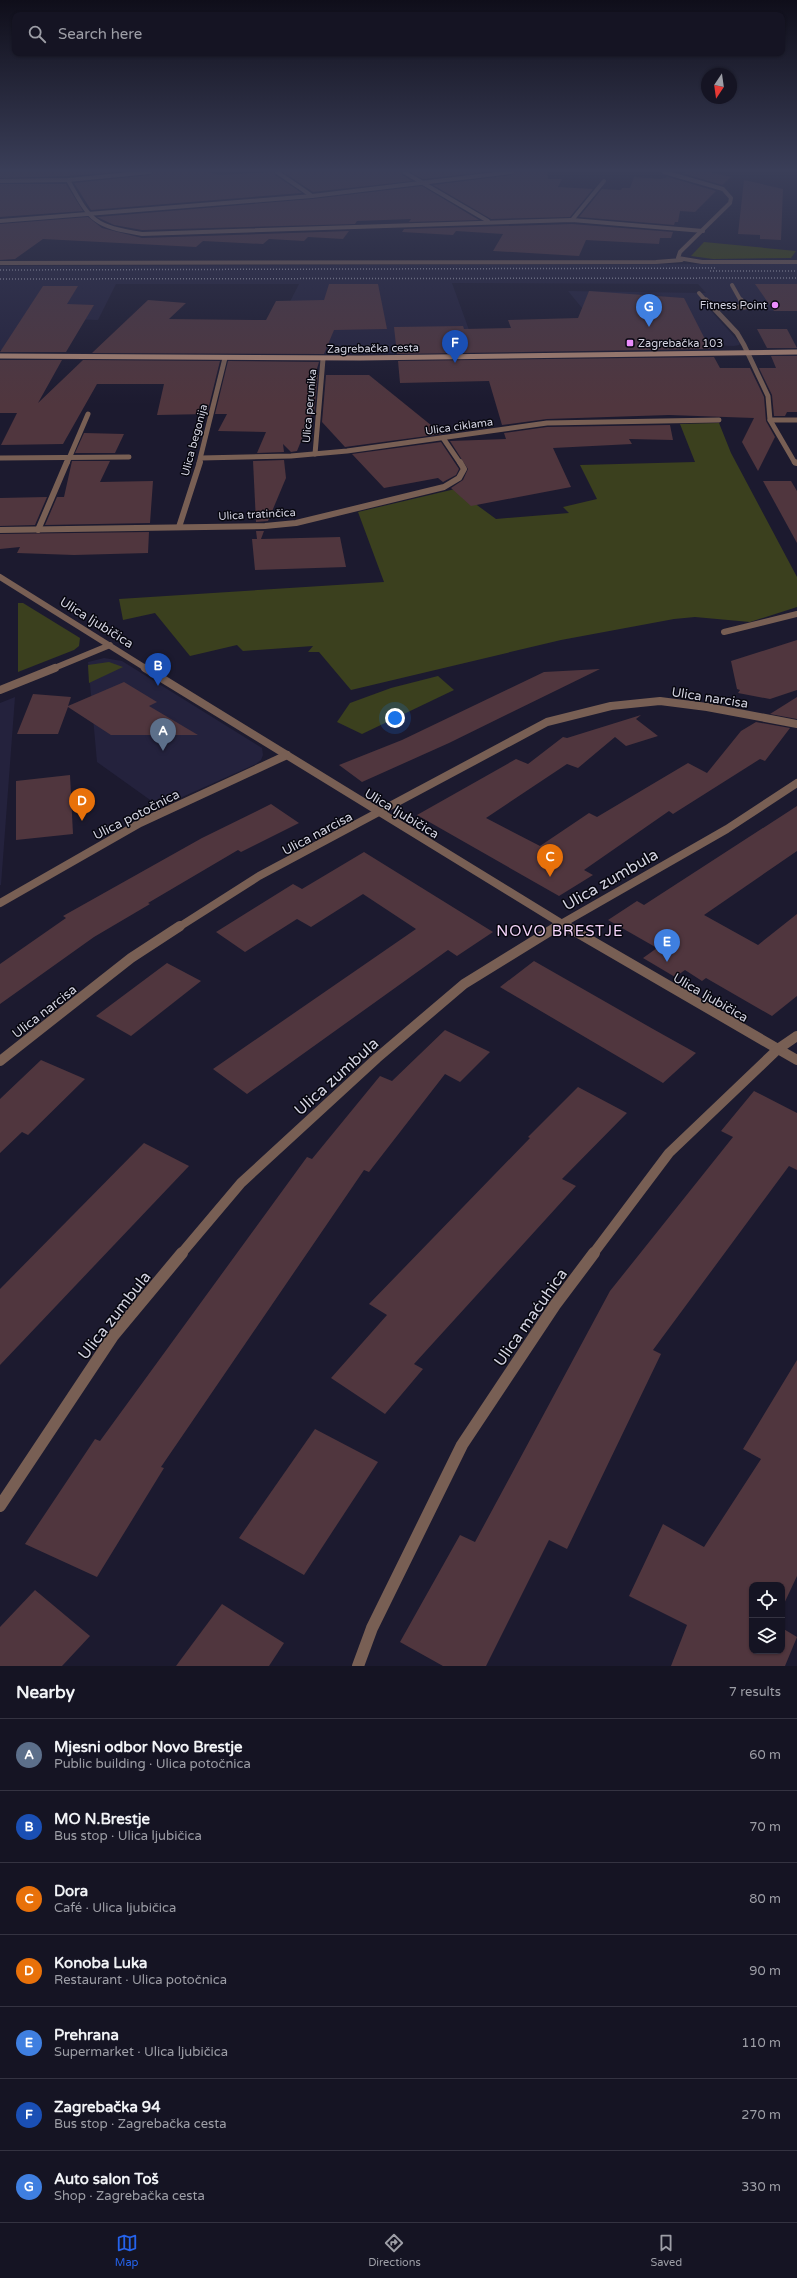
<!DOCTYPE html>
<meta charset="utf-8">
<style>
body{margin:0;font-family:"Varela Round",sans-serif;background:#1e1d2b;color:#f1f3f6}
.controls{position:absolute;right:12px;bottom:12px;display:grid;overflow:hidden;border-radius:8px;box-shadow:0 1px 3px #0004}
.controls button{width:36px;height:36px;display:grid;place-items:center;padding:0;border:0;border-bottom:1px solid #343341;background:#151423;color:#f1f3f6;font:20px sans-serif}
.compass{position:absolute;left:701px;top:68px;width:36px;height:36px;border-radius:50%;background:#151423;box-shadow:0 1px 3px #0004;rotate:193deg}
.you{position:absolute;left:395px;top:718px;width:14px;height:14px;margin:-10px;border:3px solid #fff;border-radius:50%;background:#1a73e8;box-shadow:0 0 0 6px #1a73e833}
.badge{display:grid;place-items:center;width:26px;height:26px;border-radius:50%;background:#2563eb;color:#fff;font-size:13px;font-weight:700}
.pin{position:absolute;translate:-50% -33px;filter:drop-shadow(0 1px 2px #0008)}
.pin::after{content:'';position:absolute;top:21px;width:14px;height:12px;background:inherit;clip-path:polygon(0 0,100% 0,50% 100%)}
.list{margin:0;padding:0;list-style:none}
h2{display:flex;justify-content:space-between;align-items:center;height:52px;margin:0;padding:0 16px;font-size:17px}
h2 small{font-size:13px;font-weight:400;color:#9d9ea6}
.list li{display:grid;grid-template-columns:26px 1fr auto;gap:12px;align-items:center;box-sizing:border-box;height:72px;padding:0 16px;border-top:1px solid #343341}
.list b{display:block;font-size:15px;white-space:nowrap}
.list p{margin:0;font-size:13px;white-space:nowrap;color:#9d9ea6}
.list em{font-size:13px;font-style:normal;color:#9d9ea6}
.icon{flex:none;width:22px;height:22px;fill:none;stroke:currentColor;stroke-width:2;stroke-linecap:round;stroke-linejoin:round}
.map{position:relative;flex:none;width:797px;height:1666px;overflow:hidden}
.search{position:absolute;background:#151423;box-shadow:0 1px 3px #0004;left:12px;right:12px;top:12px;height:44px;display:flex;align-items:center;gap:10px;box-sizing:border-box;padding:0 14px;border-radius:8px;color:#9d9ea6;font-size:15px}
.sheet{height:556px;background:#151423}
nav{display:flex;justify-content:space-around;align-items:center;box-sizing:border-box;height:56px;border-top:1px solid #343341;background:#151423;font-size:11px;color:#9d9ea6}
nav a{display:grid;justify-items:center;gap:2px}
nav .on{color:#2563eb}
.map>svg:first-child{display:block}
.built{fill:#24223d}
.green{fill:#3b401e}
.forest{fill:#3f4709}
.building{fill:#50363e}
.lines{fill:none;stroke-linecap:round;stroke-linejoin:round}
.service-far1{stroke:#785f54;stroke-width:4}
.service{stroke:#785f54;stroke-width:5}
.minor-far5{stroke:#785f54;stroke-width:4}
.minor-far4{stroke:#785f54;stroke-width:5}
.minor-far3{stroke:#785f54;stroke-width:6}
.minor-far2{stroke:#785f54;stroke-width:8}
.minor-far1{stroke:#785f54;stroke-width:10}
.minor{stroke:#785f54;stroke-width:12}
.tertiary{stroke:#785f54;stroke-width:4}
.secondary{stroke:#ac8573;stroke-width:5}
.rail{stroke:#9d9cac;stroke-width:1.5;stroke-dasharray:1 2;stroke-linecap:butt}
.poi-dot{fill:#eb8dfc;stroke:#07070f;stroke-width:1.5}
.labels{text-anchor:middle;stroke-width:3;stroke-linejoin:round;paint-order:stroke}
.far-poi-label{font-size:11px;fill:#d2d2e0;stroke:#07070f;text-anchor:end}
.far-street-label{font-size:11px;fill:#d2d2e0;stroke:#07070f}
.street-label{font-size:13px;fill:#d2d2e0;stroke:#07070f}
.quarter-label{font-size:15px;letter-spacing:1px;fill:#f4d4f9;stroke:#07070f}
.near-street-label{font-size:16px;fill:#d2d2e0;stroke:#07070f}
</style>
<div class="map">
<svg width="797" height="1666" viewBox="0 0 797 1666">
<rect width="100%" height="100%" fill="#1c1a2f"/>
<!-- built -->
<g class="built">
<path d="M797 264V311L710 310 740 343 739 345 734 346 687 344 582 308 568 291 706 293 698 284 452 283 477 352 370 354 271 353 279 323 299 284H116L98 320 67 319 46 350H0V266Z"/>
<path d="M104 658 122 661 262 748 263 755 261 760 256 764 160 807 97 762 88 662Z"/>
<path d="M15 697 1 885H0V703Z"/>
</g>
<!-- green -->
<g class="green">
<path d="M719 423 731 453 797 577V607L750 622 695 617 674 619 561 640 351 690 319 652H308L313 646 243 651 237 645 190 656 155 613 123 620 119 599 384 582 358 512 455 489 496 519 569 513 563 507 597 499 580 465 695 462 680 424Z"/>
<path d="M18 603H23L80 638 79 646 74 650 18 672Z"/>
<path d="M109 662 123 667 89 683 88 665Z"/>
<path d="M438 676 454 690 362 734 337 722 350 703 391 688Z"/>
</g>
<!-- forest -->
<path class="forest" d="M704 242 796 251 791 258 713 259 691 256Z"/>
<!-- building -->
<g class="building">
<path d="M0 172H118L68 176 0 178Z"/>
<path d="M153 172H207L220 175 274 172 275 175 302 193 91 210 74 183 150 175Z"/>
<path d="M283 172H401L402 175 412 181 313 192Z"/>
<path d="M410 172H486L423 179Z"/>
<path d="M515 172H547L548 179H562L558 187 593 189 570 217 491 219 433 185 512 175Z"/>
<path d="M689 172H710L731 177 722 185 682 173Z"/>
<path d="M634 177 661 179 668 177 716 191 695 212 680 211 678 222H675L674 225 579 217 602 189 621 190 622 188H630Z"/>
<path d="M744 180 783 189 781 240 760 239V235L738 234Z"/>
<path d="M0 184H66L83 211 0 217Z"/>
<path d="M422 186 479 220 409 222 411 219 357 221 355 224 142 230 114 225 97 217 312 199Z"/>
<path d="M88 217 102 228 142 238 349 231 343 239 308 237 304 241 269 239 263 244 203 241 196 247 43 239 15 259 0 260V224Z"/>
<path d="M572 224 673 232 671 238H660L659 244 586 240 579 256 493 251 503 234 456 231 453 235 402 232 404 229Z"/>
<path d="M329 284H378L387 329 334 330 324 354 92 353 148 300 186 303 169 319 266 320 276 301 324 300Z"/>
<path d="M755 284H797V311H774Z"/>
<path d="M43 286H78L67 304 94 305 66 352H0Z"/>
<path d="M589 291 684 298 710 349 397 354 394 327 463 326 464 329 511 328 508 320 578 318Z"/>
<path d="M757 329H787L797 348H767Z"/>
<path d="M771 356H797V412H787L785 416H774L772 395 759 368H776Z"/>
<path d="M714 357 720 368H750L764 397 766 421 775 437 758 471 742 442 754 418 669 415 547 419 502 425 489 381 400 383 398 361Z"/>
<path d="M0 360H62L38 403 83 360 220 361 207 414 157 415 164 384H97L63 444 1 445 17 413H0Z"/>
<path d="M228 361 319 362 315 375H318L314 414 313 412 297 451 291 452 283 444 284 452 257 453 266 432 218 431 227 414H215Z"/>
<path d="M326 375H369L442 434 345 447 322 422Z"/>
<path d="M670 425 673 440 629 439 632 444 553 448 571 487 471 506 451 488 463 480 468 469 450 441 506 439 504 433 547 427Z"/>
<path d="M84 433 124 434 115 453H75Z"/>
<path d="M441 442 459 469 456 475 443 482 438 478 384 488 352 454Z"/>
<path d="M284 460 286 478 268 521 256 522 253 461Z"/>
<path d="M72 461H110L100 482 153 481 150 523 45 525 57 497H64Z"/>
<path d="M763 481H791L797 491V543Z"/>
<path d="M47 497 35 525 0 526V498Z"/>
<path d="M256 531H264L261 539 340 537 346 567 255 570 252 539H257Z"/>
<path d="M149 532 148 553 74 555 17 553 20 547 0 549V534Z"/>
<path d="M797 640V690L770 699 738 693 740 690 737 689 731 661Z"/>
<path d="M600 669 449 743 362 782 339 765 402 740 544 672Z"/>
<path d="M124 682 157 702 149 706 198 735H111L68 707 58 734H17L33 694 71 697 68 706Z"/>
<path d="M797 697V719L770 714Z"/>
<path d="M641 715 636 719 658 736 626 746 615 737 578 768 567 764 486 818 540 846 589 813 597 817 688 763 707 773 741 731 756 722 790 728 765 761 760 759 673 814 669 811 584 870 593 875 559 896 417 815 516 759 528 764 563 737 567 738Z"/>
<path d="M70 775 73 834 16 840V781Z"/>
<path d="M271 804 299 823 241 852 238 850 148 903 150 904 94 937 0 1004V964L66 918 63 916 202 838Z"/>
<path d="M797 806V851L704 915 758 945 797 914V996L772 1016 706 978 702 981 685 970 675 977 643 958 657 948 608 920 637 901 644 905Z"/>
<path d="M364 852 493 932 457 956 448 950 247 1094 213 1069 416 929 363 894 311 927 297 919 245 952 216 932 293 884 302 889Z"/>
<path d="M534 961 653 1029 696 1053 663 1083 500 987Z"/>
<path d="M167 963 201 981 131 1036 96 1016Z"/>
<path d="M445 1030 490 1052 460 1082 445 1074 369 1172 364 1170 161 1467 164 1468 97 1577 25 1544 95 1439 100 1441 307 1157 312 1159 380 1076 392 1081Z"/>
<path d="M41 1060 85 1079 28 1135 22 1132 0 1153V1099Z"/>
<path d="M578 1087 627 1113 562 1179 576 1186 414 1364 423 1369 385 1414 331 1378 387 1315 369 1304 530 1138 528 1137Z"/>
<path d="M754 1091 797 1113V1170L789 1166 653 1350 661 1354 567 1549 549 1540 486 1666H443L400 1642 460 1535 475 1542 610 1291 733 1137 721 1131Z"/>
<path d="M144 1143 189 1166 0 1365V1289Z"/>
<path d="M797 1360V1576L782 1608V1585H752V1651H782V1628L797 1637 785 1666H671L687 1625 629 1596 663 1524 704 1547 761 1459 743 1449Z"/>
<path d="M315 1429 378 1462 304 1575 239 1538Z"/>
<path d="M35 1590 90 1636 62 1666H0V1627Z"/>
<path d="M222 1604 284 1643 269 1666H176Z"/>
</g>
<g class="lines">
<!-- service-far1 -->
<path class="service-far1" d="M732 285 741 301"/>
<!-- service -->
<path class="service" d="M711 307H745L741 300"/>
<!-- minor-far5 -->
<g class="minor-far5">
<path d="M277 172 312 196"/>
<path d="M404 172 488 221"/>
<path d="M68 180C91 222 94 226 142 234L572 220 703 231"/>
<path d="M0 181 68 180 150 172"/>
<path d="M572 220 604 181"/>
<path d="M0 221 312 196 512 172"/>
<path d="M0 263 656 262 682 260"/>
<path d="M699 293 706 301"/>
</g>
<!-- minor-far4 -->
<g class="minor-far4">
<path d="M706 300 737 333 744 345 768 396 770 420 795 463H797"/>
<path d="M770 420H797"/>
<path d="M443 438 460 463"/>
<path d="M315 454 323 359"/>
<path d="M0 458 129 457"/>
<path d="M201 458 291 456 347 451 547 423 719 420"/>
<path d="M67 463 88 414"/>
<path d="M199 463 225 358"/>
</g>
<!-- minor-far3 -->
<g class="minor-far3">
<path d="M795 462 797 463"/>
<path d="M179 527 200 462"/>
<path d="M0 530 265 526 296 523 444 487 459 478 464 469 460 462"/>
<path d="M38 530 67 462"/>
<path d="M0 577 147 669"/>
<path d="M724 632 797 614"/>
<path d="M52 669 110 645"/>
</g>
<!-- minor-far2 -->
<g class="minor-far2">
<path d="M145 668 567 927"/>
<path d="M0 690 55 668"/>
<path d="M0 903 140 823 287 755"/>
<path d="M179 927 259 876 547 722 611 706 660 701 707 707 797 724"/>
<path d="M556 927 727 829 797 783"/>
</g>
<!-- minor-far1 -->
<g class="minor-far1">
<path d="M566 926 797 1060"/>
<path d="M0 1061 131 958 180 926"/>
<path d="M181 1254 241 1183 377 1058 464 984 558 926"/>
<path d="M593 1254 669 1153 778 1049 797 1036"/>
</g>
<!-- minor -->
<g class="minor">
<path d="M0 1506 113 1336 182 1253"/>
<path d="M358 1666 372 1628 462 1445 555 1305 594 1253"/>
</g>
<!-- tertiary -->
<path class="tertiary" d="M664 172 723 189 731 198 730 203 680 252 678 258 702 262H797"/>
<!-- secondary -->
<path class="secondary" d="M0 356 360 358 797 352"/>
<!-- rail -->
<g class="rail">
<path d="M0 270 715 268"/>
<path d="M710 271H797"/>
<path d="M0 279 797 278"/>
</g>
</g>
<!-- sky -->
<linearGradient id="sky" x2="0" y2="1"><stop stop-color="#0f0e1a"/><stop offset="0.42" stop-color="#3a3e58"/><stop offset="1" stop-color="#3a3e58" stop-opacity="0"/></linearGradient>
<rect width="797" height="405" fill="url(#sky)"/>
<!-- markers -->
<g class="poi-dot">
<circle cx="775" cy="305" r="4"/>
<rect x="626" y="339" width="8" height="8" rx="2"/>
</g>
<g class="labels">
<!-- far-poi labels -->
<g class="far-poi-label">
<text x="767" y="309">Fitness Point</text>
<text x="638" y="347" text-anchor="start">Zagrebačka 103</text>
</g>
<!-- far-street labels -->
<g class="far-street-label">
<text transform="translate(373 348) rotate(-1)" y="4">Zagrebačka cesta</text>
<text transform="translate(309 406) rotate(-85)" y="4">Ulica perunika</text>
<text transform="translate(459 426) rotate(-8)" y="4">Ulica ciklama</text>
<text transform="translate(194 440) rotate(-75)" y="4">Ulica begonija</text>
<text transform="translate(257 514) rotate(-3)" y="4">Ulica tratinčica</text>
</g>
<!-- street labels -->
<g class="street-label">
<text transform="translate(97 622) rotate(32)" y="5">Ulica ljubičica</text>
<text transform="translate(710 697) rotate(9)" y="5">Ulica narcisa</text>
<text transform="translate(402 813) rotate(31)" y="5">Ulica ljubičica</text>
<text transform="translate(136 814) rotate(-27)" y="5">Ulica potočnica</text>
<text transform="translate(317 833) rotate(-28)" y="5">Ulica narcisa</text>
<text transform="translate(711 997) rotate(30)" y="5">Ulica ljubičica</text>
<text transform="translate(44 1011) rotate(-38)" y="5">Ulica narcisa</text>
</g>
<!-- quarter labels -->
<g class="quarter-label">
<text x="560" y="936">NOVO BRESTJE</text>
</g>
<!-- near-street labels -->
<g class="near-street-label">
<text transform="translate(610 879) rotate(-30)" y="6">Ulica zumbula</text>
<text transform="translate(336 1076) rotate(-42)" y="6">Ulica zumbula</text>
<text transform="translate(114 1315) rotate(-52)" y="6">Ulica zumbula</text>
<text transform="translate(530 1317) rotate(-55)" y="6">Ulica maćuhica</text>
</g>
</g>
</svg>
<div class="controls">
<button><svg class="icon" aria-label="locate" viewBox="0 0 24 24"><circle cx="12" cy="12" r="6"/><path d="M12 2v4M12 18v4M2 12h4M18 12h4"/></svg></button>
<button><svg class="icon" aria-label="layers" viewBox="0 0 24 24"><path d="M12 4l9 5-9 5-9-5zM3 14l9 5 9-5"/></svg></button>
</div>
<svg class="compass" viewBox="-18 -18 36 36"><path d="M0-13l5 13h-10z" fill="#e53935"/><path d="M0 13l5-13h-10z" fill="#9d9ea6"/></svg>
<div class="you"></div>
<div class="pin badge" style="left:163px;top:751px;background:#5c6f8a">A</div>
<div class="pin badge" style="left:158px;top:686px;background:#1a4fb4">B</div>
<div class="pin badge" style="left:550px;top:877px;background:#e8710a">C</div>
<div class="pin badge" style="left:82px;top:821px;background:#e8710a">D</div>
<div class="pin badge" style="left:667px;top:962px;background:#3f7fe0">E</div>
<div class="pin badge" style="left:455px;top:363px;background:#1a4fb4">F</div>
<div class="pin badge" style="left:649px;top:327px;background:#3f7fe0">G</div>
<div class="search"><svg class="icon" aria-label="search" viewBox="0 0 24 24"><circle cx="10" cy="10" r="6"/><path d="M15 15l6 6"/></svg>Search here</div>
</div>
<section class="sheet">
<h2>Nearby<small>7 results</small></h2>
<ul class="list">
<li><span class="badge" style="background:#5c6f8a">A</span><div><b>Mjesni odbor Novo Brestje</b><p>Public building · Ulica potočnica</p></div><em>60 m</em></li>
<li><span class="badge" style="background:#1a4fb4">B</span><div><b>MO N.Brestje</b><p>Bus stop · Ulica ljubičica</p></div><em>70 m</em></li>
<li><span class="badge" style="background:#e8710a">C</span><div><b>Dora</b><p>Café · Ulica ljubičica</p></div><em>80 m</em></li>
<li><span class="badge" style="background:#e8710a">D</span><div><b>Konoba Luka</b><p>Restaurant · Ulica potočnica</p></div><em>90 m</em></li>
<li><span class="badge" style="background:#3f7fe0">E</span><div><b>Prehrana</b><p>Supermarket · Ulica ljubičica</p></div><em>110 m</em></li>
<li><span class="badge" style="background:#1a4fb4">F</span><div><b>Zagrebačka 94</b><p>Bus stop · Zagrebačka cesta</p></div><em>270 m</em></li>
<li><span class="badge" style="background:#3f7fe0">G</span><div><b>Auto salon Toš</b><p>Shop · Zagrebačka cesta</p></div><em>330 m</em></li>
</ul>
</section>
<nav>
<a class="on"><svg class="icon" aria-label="map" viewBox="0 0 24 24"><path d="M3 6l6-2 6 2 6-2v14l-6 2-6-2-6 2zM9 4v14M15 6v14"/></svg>Map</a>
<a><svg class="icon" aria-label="directions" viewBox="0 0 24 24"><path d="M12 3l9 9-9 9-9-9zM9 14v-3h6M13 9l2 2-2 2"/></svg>Directions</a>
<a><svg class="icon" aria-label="saved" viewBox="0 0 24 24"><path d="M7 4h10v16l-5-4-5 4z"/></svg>Saved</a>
</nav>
